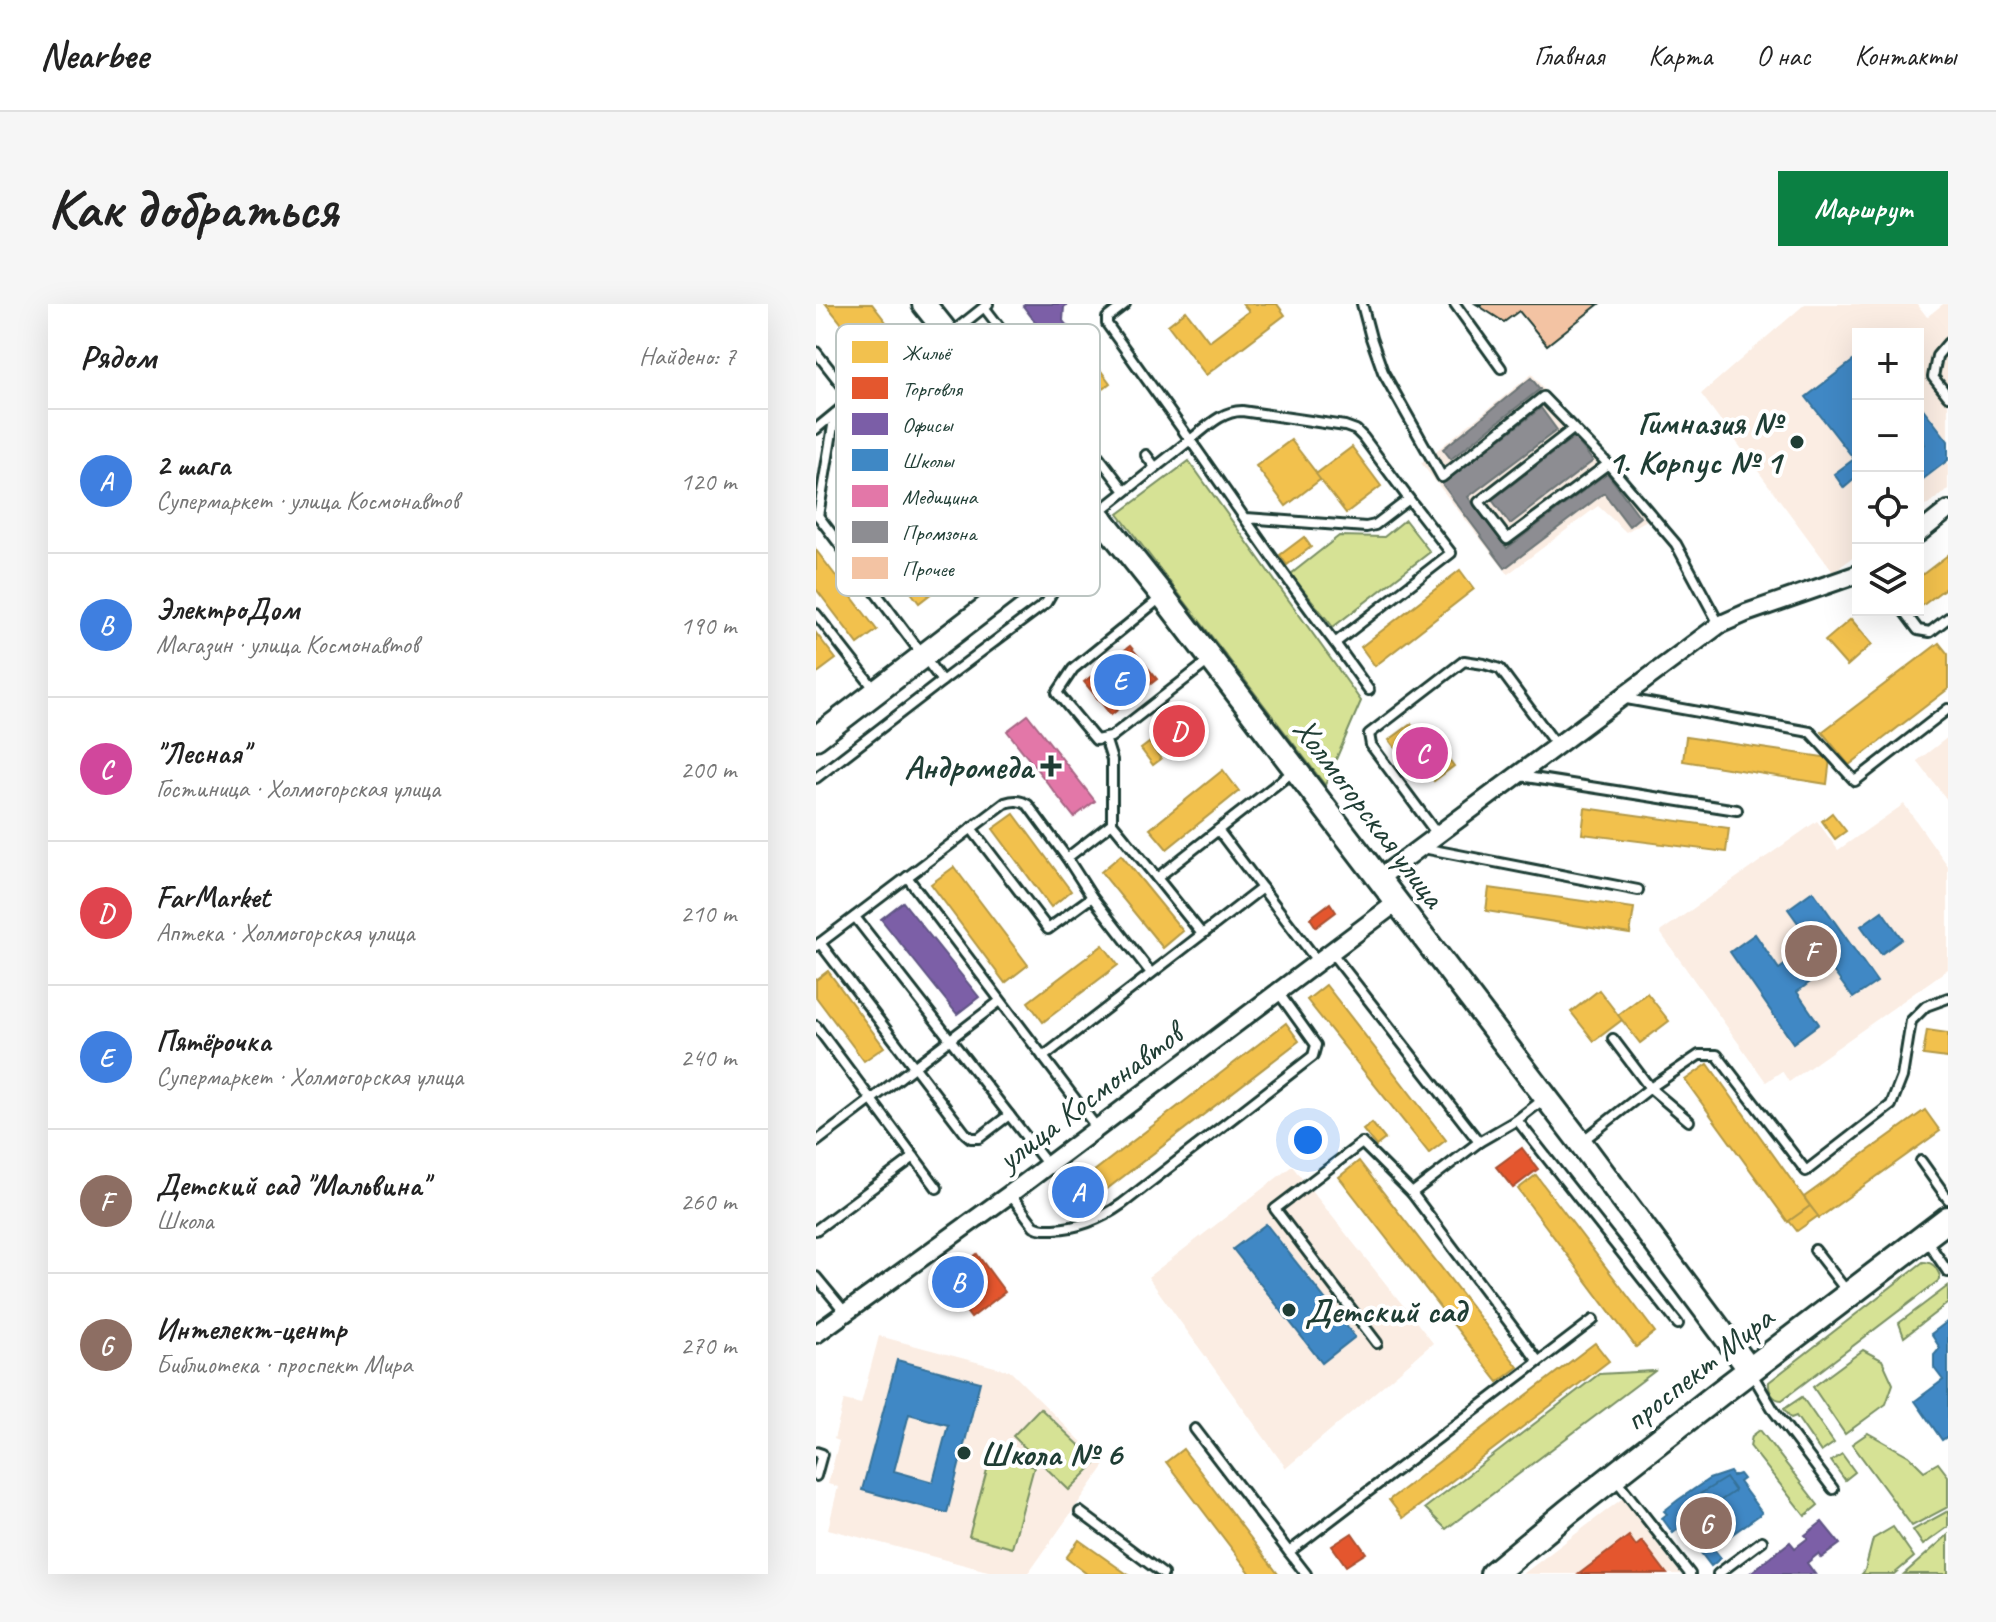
<!DOCTYPE html>
<html lang="ru">
<meta charset="utf-8">
<style>
body{margin:0;font-family:Caveat,sans-serif;background:#f6f6f6;color:#222}
.controls{position:absolute;right:24px;top:24px;display:grid;overflow:hidden;border-radius:0px;box-shadow:0 8px 32px #0002}
.controls button{width:72px;height:72px;display:grid;place-items:center;padding:0;border:0;border-bottom:2px solid #e0e0e0;background:#fff;color:#222;font:40px sans-serif}
.you{position:absolute;left:492px;top:836px;width:28px;height:28px;margin:-20px;border:6px solid #fff;border-radius:50%;background:#1a73e8;box-shadow:0 0 0 12px #1a73e833}
.badge{display:grid;place-items:center;width:52px;height:52px;border-radius:50%;background:#0b8043;color:#fff;font-size:26px;font-weight:700}
.pin{position:absolute;translate:-50% -50%;border:4px solid #fff;box-shadow:0 2px 8px #0006}
.list{margin:0;padding:0;list-style:none}
h2{display:flex;justify-content:space-between;align-items:center;height:104px;margin:0;padding:0 32px;font-size:34px}
h2 small{font-size:26px;font-weight:400;color:#767676}
.list li{display:grid;grid-template-columns:52px 1fr auto;gap:24px;align-items:center;box-sizing:border-box;height:144px;padding:0 32px;border-top:2px solid #e0e0e0}
.list b{display:block;font-size:30px;white-space:nowrap}
.list p{margin:0;font-size:26px;white-space:nowrap;color:#767676}
.list em{font-size:26px;font-style:normal;color:#767676}
.icon{flex:none;width:44px;height:44px;fill:none;stroke:currentColor;stroke-width:2;stroke-linecap:round;stroke-linejoin:round}
.map{position:relative;flex:none;width:1132px;height:1270px;overflow:hidden;border-radius:0px}
header{display:flex;align-items:center;gap:48px;box-sizing:border-box;height:112px;padding:0 40px;background:#fff;border-bottom:2px solid #e0e0e0}
header strong{font-size:38px}
nav{display:flex;gap:44px;margin-inline-start:auto;font-size:28px}
.intro{display:flex;align-items:center;justify-content:space-between;box-sizing:border-box;height:192px;padding:0 48px}
h1{margin:0;font-size:56px}
.button{padding:20px 36px;border-radius:0px;background:#0b8043;color:#fff;font-size:28px;font-weight:700}
main{display:flex;gap:48px;padding:0 48px}
aside{flex:1;background:#fff;border-radius:0px;box-shadow:0 8px 32px #0002}
.map>svg:first-child{display:block}
.built{fill:#fbede3}
.green{fill:#d6e295;stroke:#7a9064;stroke-width:2}
.homes{fill:#f2c14e;stroke:#b39946;stroke-width:2}
.shops{fill:#e4572e;stroke:#a94f30;stroke-width:2}
.offices{fill:#7b5ea7;stroke:#5f5484;stroke-width:2}
.schools{fill:#3f88c5;stroke:#35729a;stroke-width:2;fill-rule:evenodd}
.health{fill:#e377a8;stroke:#a86685;stroke-width:2}
.industry{fill:#8d8d92;stroke:#6c7576;stroke-width:2}
.building{fill:#f3c3a3;stroke:#1f3d34;stroke-width:2}
.lines{fill:none;stroke-linecap:round;stroke-linejoin:round}
.lane-casing{stroke:#1f3d34;stroke-width:14}
.street-casing{stroke:#1f3d34;stroke-width:22}
.secondary-casing{stroke:#1f3d34;stroke-width:28}
.primary-casing{stroke:#1f3d34;stroke-width:30}
.lane{stroke:#fff;stroke-width:8}
.street{stroke:#fff;stroke-width:16}
.secondary{stroke:#fff;stroke-width:22}
.primary{stroke:#fff;stroke-width:24}
.poi-dot{fill:#1f3d34;stroke:#fff;stroke-width:3}
.labels{text-anchor:middle;stroke-width:8;stroke-linejoin:round;paint-order:stroke}
.poi-label{font-size:34px;font-weight:bold;fill:#1f3d34;stroke:#fff;text-anchor:end}
.street-label{font-size:34px;fill:#1f3d34;stroke:#fff}
.key{fill:#fff;stroke:#bcc5c2;stroke-width:2}
.key-label{font-size:22px;fill:#1f3d34}
</style>
<header>
<strong>Nearbee</strong>
<nav><a>Главная</a><a>Карта</a><a>О нас</a><a>Контакты</a></nav>
</header>
<div class="intro"><h1>Как добраться</h1><a class="button">Маршрут</a></div>
<main>
<aside>
<h2>Рядом<small>Найдено: 7</small></h2>
<ul class="list">
<li><span class="badge" style="background:#3f7fe0">A</span><div><b>2 шага</b><p>Супермаркет · улица Космонавтов</p></div><em>120 m</em></li>
<li><span class="badge" style="background:#3f7fe0">B</span><div><b>ЭлектроДом</b><p>Магазин · улица Космонавтов</p></div><em>190 m</em></li>
<li><span class="badge" style="background:#d1479c">C</span><div><b>&quot;Лесная&quot;</b><p>Гостиница · Холмогорская улица</p></div><em>200 m</em></li>
<li><span class="badge" style="background:#e0444e">D</span><div><b>FarMarket</b><p>Аптека · Холмогорская улица</p></div><em>210 m</em></li>
<li><span class="badge" style="background:#3f7fe0">E</span><div><b>Пятёрочка</b><p>Супермаркет · Холмогорская улица</p></div><em>240 m</em></li>
<li><span class="badge" style="background:#8d6e63">F</span><div><b>Детский сад &quot;Мальвина&quot;</b><p>Школа</p></div><em>260 m</em></li>
<li><span class="badge" style="background:#8d6e63">G</span><div><b>Интелект-центр</b><p>Библиотека · проспект Мира</p></div><em>270 m</em></li>
</ul>
</aside>
<div class="map">
<svg width="1132" height="1270" viewBox="0 0 1132 1270">
<rect width="100%" height="100%" fill="#fff"/>
<filter id="ink" filterUnits="userSpaceOnUse"><feTurbulence type="fractalNoise" baseFrequency=".0125" numOctaves="2"/><feDisplacementMap in="SourceGraphic" scale="16" xChannelSelector="R" yChannelSelector="G"/><feConvolveMatrix kernelMatrix="1 2 1 2 8 2 1 2 1" color-interpolation-filters="sRGB"/></filter>
<g filter="url(#ink)">
<!-- built -->
<g class="built">
<path d="M989 0H1101L1111 13 1127 0H1132V186L1102 207V30H1042V250L1017 268 885 90Z"/>
<path d="M716 70 831 216 810 228 782 202 692 270 605 159Z"/>
<path d="M1132 433V497L1101 457Z"/>
<path d="M1088 500 1132 562V665L973 778 966 767 950 778 844 628 1001 517 1022 546Z"/>
<path d="M476 862 617 1039 470 1164 332 973Z"/>
<path d="M63 1032 194 1067 289 1161 212 1270H183L12 1225 22 1183 12 1180 23 1137 18 1135 28 1096 45 1100Z"/>
<path d="M807 1194 865 1270H707Z"/>
</g>
<!-- green -->
<g class="green">
<path d="M373 157 545 397 509 481 302 210Z"/>
<path d="M589 216 614 248 517 323 475 270 523 232 568 233Z"/>
<path d="M1107 958C1117 958 1120 963 1124 972L1122 977 966 1096C956 1096 952 1086 953 1078Z"/>
<path d="M1132 982V999L1088 1033 1083 1019Z"/>
<path d="M1047 1046 1066 1056 1077 1080 1070 1100 1029 1130 997 1083Z"/>
<path d="M839 1067 630 1225 609 1204 783 1070Z"/>
<path d="M986 1093 1018 1139 1005 1148 980 1112 975 1114 968 1105Z"/>
<path d="M224 1104 281 1158 253 1186 197 1132Z"/>
<path d="M944 1126 1002 1201 989 1212 934 1142 936 1132Z"/>
<path d="M1052 1129 1093 1152 1108 1167 1122 1159 1132 1172V1203L1096 1222 1036 1140Z"/>
<path d="M1026 1150 1039 1168 1029 1176 1015 1157Z"/>
<path d="M175 1151 218 1163 196 1244 153 1232Z"/>
<path d="M1132 1207V1223L1107 1241 1097 1226Z"/>
<path d="M1077 1223 1098 1253 1078 1270H1046L1049 1266 1057 1235Z"/>
<path d="M1132 1231V1270H1088Z"/>
</g>
<!-- homes -->
<g class="homes">
<path d="M10 0H56L81 32 53 54Z"/>
<path d="M427 0H461L469 11 390 71 352 21 370 7 393 37 433 7Z"/>
<path d="M253 23 294 79 276 93 234 37Z"/>
<path d="M475 136 505 175 470 202 440 162Z"/>
<path d="M536 143 565 182 530 209 500 170Z"/>
<path d="M488 233 495 243 471 261 464 251Z"/>
<path d="M126 244 143 268 103 299 85 275Z"/>
<path d="M0 246 61 326 42 340 0 285Z"/>
<path d="M1132 251V282L1102 305V274Z"/>
<path d="M644 266 658 285 559 362 545 343Z"/>
<path d="M1035 315 1056 340 1031 362 1009 337Z"/>
<path d="M0 329 20 355 0 370Z"/>
<path d="M1123 339 1132 350V385L1033 461 1006 428Z"/>
<path d="M595 420 604 433 615 425 630 445 627 447 638 462 618 477 599 451 590 458 573 436Z"/>
<path d="M870 433 1014 454 1011 480 867 457Z"/>
<path d="M333 439 345 455 337 461 325 445Z"/>
<path d="M407 466 423 487 351 545 334 525Z"/>
<path d="M769 504 913 524 910 548 766 530Z"/>
<path d="M1016 509 1030 527 1019 535 1006 517Z"/>
<path d="M198 510 255 587 235 603 177 525Z"/>
<path d="M305 551 367 627 347 644 285 568Z"/>
<path d="M138 563 212 661 189 679 115 580Z"/>
<path d="M673 584 818 604 814 630 670 607Z"/>
<path d="M287 641 302 661 227 718 212 698Z"/>
<path d="M12 667 68 743 48 757 0 693V676Z"/>
<path d="M510 681 630 836 613 849 491 696Z"/>
<path d="M783 686 806 716 778 737 755 708Z"/>
<path d="M831 689 853 717 824 739 802 711Z"/>
<path d="M470 719 483 737 278 895 264 878Z"/>
<path d="M1111 726 1132 729V754L1107 751Z"/>
<path d="M892 760 994 902 972 918 869 776Z"/>
<path d="M1109 806 1124 827 1003 914 988 893Z"/>
<path d="M556 819 569 835 560 842 547 826Z"/>
<path d="M543 857 702 1063 682 1078 523 873Z"/>
<path d="M720 871 839 1028 820 1043 702 885Z"/>
<path d="M994 902 1002 912 981 927 973 917Z"/>
<path d="M779 1039 793 1057 587 1214 573 1196Z"/>
<path d="M367 1145 462 1270H435L350 1158Z"/>
<path d="M263 1236 311 1270H271L250 1254Z"/>
</g>
<!-- shops -->
<g class="shops">
<path d="M314 342 341 375 295 411 268 378Z"/>
<path d="M365 405 384 430 360 449 341 425Z"/>
<path d="M514 599 520 608 500 623 494 614Z"/>
<path d="M706 844 722 865 697 884 680 863Z"/>
<path d="M259 876 274 893 264 901 250 883Z"/>
<path d="M161 950 189 988 155 1014 126 976Z"/>
<path d="M536 1229 550 1249 530 1262 516 1242Z"/>
<path d="M813 1232 820 1242 826 1237 851 1270H763Z"/>
</g>
<!-- offices -->
<g class="offices">
<path d="M210 0H252L248 3 247 17 252 23 234 37 207 2Z"/>
<path d="M87 598 163 693 141 710 65 615Z"/>
<path d="M1006 1218 1024 1240 1005 1254 1002 1250 991 1259 999 1270H933L974 1238 979 1244 992 1234 989 1231Z"/>
</g>
<!-- schools -->
<g class="schools">
<path d="M1042 53V172L1028 184 1018 170 1038 155 990 93Z"/>
<path d="M1102 98 1132 137V156L1102 179V145L1109 140 1102 130Z"/>
<path d="M997 587 1061 678 1037 694 1014 663 981 688 1003 720 977 739 914 648 939 630 963 665 997 640 972 605Z"/>
<path d="M1066 607 1086 635 1065 650 1045 622Z"/>
<path d="M450 920 539 1033 506 1059 417 945Z"/>
<path d="M1132 1017V1132L1126 1136 1099 1097 1127 1076 1118 1064V1051L1124 1044 1115 1030Z"/>
<path d="M81 1056 164 1078 131 1209 46 1186ZM93 1110 132 1121 117 1178 78 1167Z"/>
<path d="M914 1168 917 1172 923 1170 927 1175 923 1178 946 1209 897 1244 905 1254 895 1262 865 1223 857 1229 846 1214 851 1210 848 1207 862 1196 893 1175Z"/>
<path d="M910 1174 919 1187 893 1204 884 1190Z"/>
</g>
<!-- health -->
<path class="health" d="M212 411 279 497 258 513 191 427Z"/>
<!-- industry -->
<g class="industry">
<path d="M715 74 724 85 635 155 627 145Z"/>
<path d="M725 104 741 126 652 193 691 244 791 169 824 213 813 222 788 189 689 264 626 180Z"/>
<path d="M758 133 777 157 694 220 676 196Z"/>
</g>
<!-- building -->
<path class="building" d="M660 0H783L731 41 703 7 688 18Z"/>
<g class="lines">
<defs>
<g id="lane">
<path d="M309 0 291 14V20L374 136C390 124 405 107 426 107L529 122 540 126 547 133 593 195"/>
<path d="M546 0 555 34 567 68 626 173 727 93 792 160 860 240 903 320"/>
<path d="M639 0 685 64"/>
<path d="M168 3 309 187"/>
<path d="M133 31 172 0"/>
<path d="M1132 39 1121 52 1117 73 1132 92"/>
<path d="M0 48 36 94"/>
<path d="M0 125 123 24"/>
<path d="M757 125 663 198 691 235 792 160"/>
<path d="M330 151 339 163"/>
<path d="M122 197 90 158 91 149 175 82"/>
<path d="M0 209 126 377 230 299 246 271 244 264 238 254"/>
<path d="M282 209 374 136C422 204 468 273 519 339L635 249 593 195 559 221 550 223 430 214"/>
<path d="M2 212 19 110"/>
<path d="M75 240 107 215 122 197C143 201 160 180 176 168"/>
<path d="M347 292 257 365 241 389 280 436 295 433 394 356"/>
<path d="M1087 306 1102 326 1114 328 1132 314"/>
<path d="M0 310 60 387"/>
<path d="M519 339 553 386"/>
<path d="M805 394 994 428 1039 477 1132 405"/>
<path d="M479 466 402 526 502 658"/>
<path d="M704 472 921 506"/>
<path d="M0 474 126 377"/>
<path d="M296 519 341 574 402 526"/>
<path d="M155 524 232 625 276 593"/>
<path d="M621 530 555 441 553 430 648 357 668 360 684 365 741 442"/>
<path d="M607 544 822 586"/>
<path d="M251 554 296 519V456L289 434"/>
<path d="M91 573 281 824"/>
<path d="M341 574 386 630"/>
<path d="M39 613 232 861"/>
<path d="M4 639 149 829 155 834H163L193 811"/>
<path d="M0 642 189 499C198 496 204 496 212 501L251 554 276 593 335 669"/>
<path d="M515 648 663 838"/>
<path d="M0 722 98 853 0 926"/>
<path d="M797 735 834 784 873 817"/>
<path d="M227 753 446 584"/>
<path d="M701 816 862 1020"/>
<path d="M0 838 184 697"/>
<path d="M765 838 834 784 883 751H901L990 867 1075 801 1086 773 1095 717 1110 702 1132 694"/>
<path d="M98 853 121 884"/>
<path d="M1105 857 1132 895"/>
<path d="M596 889 663 838 701 816 729 794"/>
<path d="M194 890 218 922C225 926 230 925 238 925 264 924 285 915 306 900L497 752 500 741 462 688"/>
<path d="M1111 937 1132 968"/>
<path d="M999 946 1033 990"/>
<path d="M0 973 29 1008"/>
<path d="M561 1039 459 905 546 839 596 889 722 1057"/>
<path d="M936 1070 958 1107 1017 1185"/>
<path d="M379 1125 473 1248"/>
<path d="M0 1148 6 1150 0 1172"/>
<path d="M798 1173 874 1270"/>
<path d="M264 1208 347 1270"/>
<path d="M490 1270 473 1248 777 1016"/>
<path d="M902 1270 946 1237"/>
</g>
<g id="street">
<path d="M1102 230 1132 206"/>
<path d="M562 575 903 321 930 309 1042 270"/>
<path d="M0 1030 194 890 580 599"/>
</g>
<g id="secondary">
<path d="M108 0 156 60 240 158 347 292 764 838 934 1066"/>
<path d="M0 434 286 215"/>
</g>
<path id="primary" d="M677 1270 753 1207 904 1089 1132 915"/>
</defs>
<!-- lane casing -->
<use href="#lane" class="lane-casing"/>
<!-- street casing -->
<use href="#street" class="street-casing"/>
<!-- secondary casing -->
<use href="#secondary" class="secondary-casing"/>
<!-- primary casing -->
<use href="#primary" class="primary-casing"/>
<!-- lane -->
<use href="#lane" class="lane"/>
<!-- street -->
<use href="#street" class="street"/>
<!-- secondary -->
<use href="#secondary" class="secondary"/>
<!-- primary -->
<use href="#primary" class="primary"/>
</g>
</g>
<!-- markers -->
<g class="poi-dot">
<circle cx="981" cy="138" r="8"/>
<path d="M231 450h8v8h8v8h-8v8h-8v-8h-8v-8h8z"/>
<circle cx="473" cy="1006" r="8"/>
<circle cx="148" cy="1149" r="8"/>
</g>
<g class="labels">
<!-- poi labels -->
<g class="poi-label">
<text x="965" y="130">Гимназия №<tspan x="965" dy="39">1. Корпус № 1</tspan></text>
<text x="217" y="474">Андромеда</text>
<text x="489" y="1018" text-anchor="start">Детский сад</text>
<text x="164" y="1161" text-anchor="start">Школа № 6</text>
</g>
<!-- street labels -->
<g class="street-label">
<text transform="translate(554 508) rotate(53)" y="12">Холмогорская улица</text>
<text transform="translate(273 792) rotate(-37)" y="12">улица Космонавтов</text>
<text transform="translate(882 1064) rotate(-38)" y="12">проспект Мира</text>
</g>
</g>
<!-- legend -->
<rect x="20" y="20" width="264" height="272" rx="12" class="key"/>
<rect x="36" y="37" width="36" height="22" fill="#f2c14e"/>
<rect x="36" y="73" width="36" height="22" fill="#e4572e"/>
<rect x="36" y="109" width="36" height="22" fill="#7b5ea7"/>
<rect x="36" y="145" width="36" height="22" fill="#3f88c5"/>
<rect x="36" y="181" width="36" height="22" fill="#e377a8"/>
<rect x="36" y="217" width="36" height="22" fill="#8d8d92"/>
<rect x="36" y="253" width="36" height="22" fill="#f3c3a3"/>
<g class="key-label">
<text x="86" y="56">Жильё</text>
<text x="86" y="92">Торговля</text>
<text x="86" y="128">Офисы</text>
<text x="86" y="164">Школы</text>
<text x="86" y="200">Медицина</text>
<text x="86" y="236">Промзона</text>
<text x="86" y="272">Прочее</text>
</g>
</svg>
<div class="controls">
<button>+</button>
<button>−</button>
<button><svg class="icon" aria-label="locate" viewBox="0 0 24 24"><circle cx="12" cy="12" r="6"/><path d="M12 2v4M12 18v4M2 12h4M18 12h4"/></svg></button>
<button><svg class="icon" aria-label="layers" viewBox="0 0 24 24"><path d="M12 4l9 5-9 5-9-5zM3 14l9 5 9-5"/></svg></button>
</div>
<div class="you"></div>
<div class="pin badge" style="left:262px;top:888px;background:#3f7fe0">A</div>
<div class="pin badge" style="left:142px;top:978px;background:#3f7fe0">B</div>
<div class="pin badge" style="left:606px;top:449px;background:#d1479c">C</div>
<div class="pin badge" style="left:363px;top:427px;background:#e0444e">D</div>
<div class="pin badge" style="left:304px;top:376px;background:#3f7fe0">E</div>
<div class="pin badge" style="left:995px;top:647px;background:#8d6e63">F</div>
<div class="pin badge" style="left:890px;top:1219px;background:#8d6e63">G</div>
</div>
</main>
